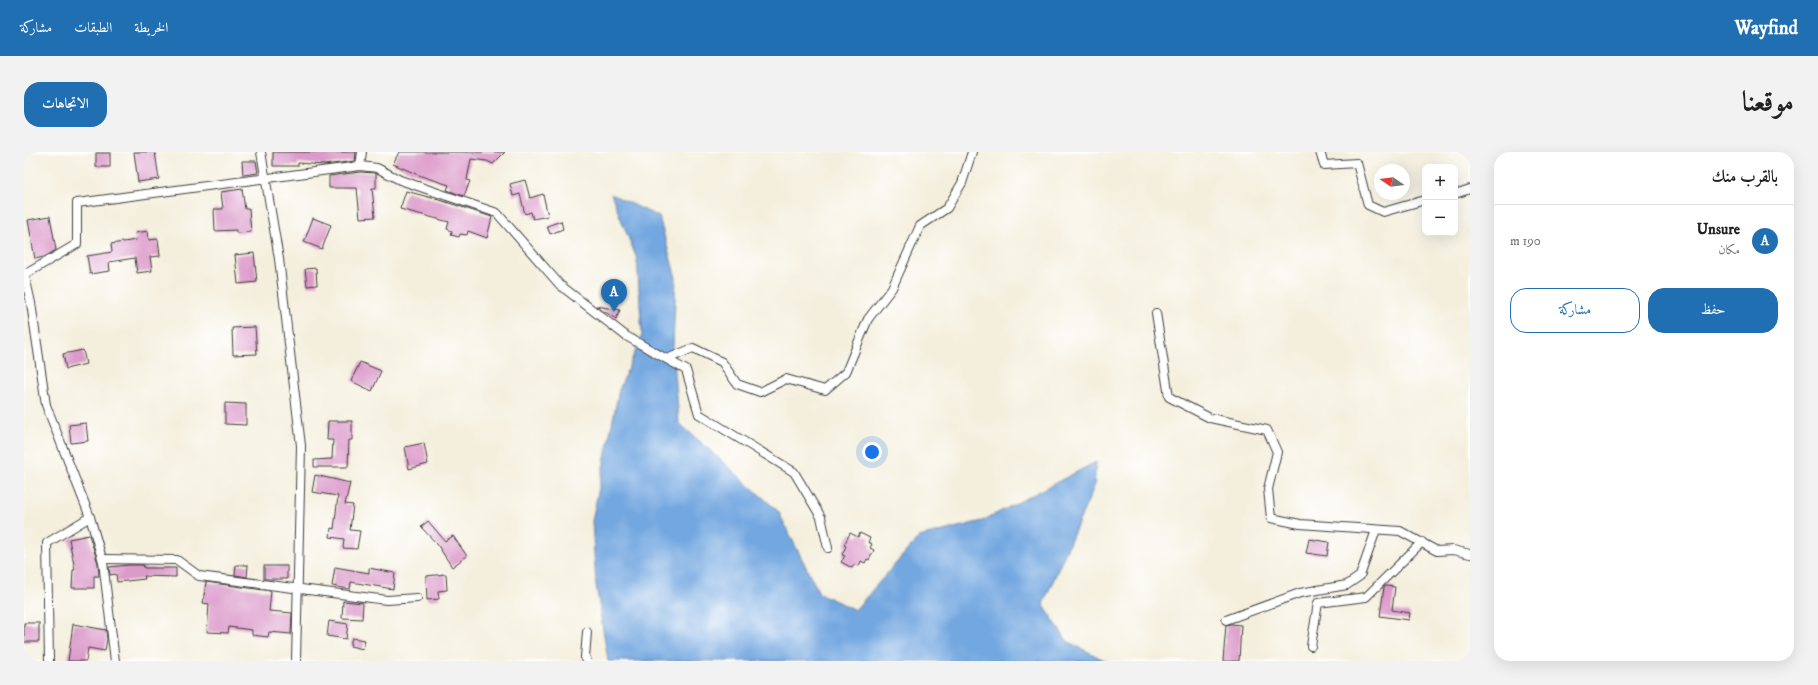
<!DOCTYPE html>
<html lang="ar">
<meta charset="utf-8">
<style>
body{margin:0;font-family:"IM FELL DW Pica",Amiri,serif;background:#f2f2f2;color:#222;direction:rtl}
.controls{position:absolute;right:12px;top:12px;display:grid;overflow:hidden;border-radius:8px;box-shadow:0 4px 16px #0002}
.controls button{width:36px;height:36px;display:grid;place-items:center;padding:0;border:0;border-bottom:1px solid #e0e0e0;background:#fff;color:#222;font:20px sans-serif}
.compass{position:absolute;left:1350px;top:12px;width:36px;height:36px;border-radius:50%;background:#fff;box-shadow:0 4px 16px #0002;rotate:283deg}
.you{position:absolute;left:848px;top:300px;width:14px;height:14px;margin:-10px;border:3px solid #fff;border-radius:50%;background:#1a73e8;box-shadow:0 0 0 6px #1a73e833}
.badge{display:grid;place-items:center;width:26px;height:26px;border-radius:50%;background:#1f6fb2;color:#fff;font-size:13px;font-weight:700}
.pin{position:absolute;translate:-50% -33px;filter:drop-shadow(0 1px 2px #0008)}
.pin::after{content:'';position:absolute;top:21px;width:14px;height:12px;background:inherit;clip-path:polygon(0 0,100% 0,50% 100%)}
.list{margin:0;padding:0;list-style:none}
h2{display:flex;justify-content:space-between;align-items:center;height:52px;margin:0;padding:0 16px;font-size:17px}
h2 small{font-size:13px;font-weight:400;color:#767676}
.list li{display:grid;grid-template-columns:26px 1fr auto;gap:12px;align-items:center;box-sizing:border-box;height:72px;padding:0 16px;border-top:1px solid #e0e0e0}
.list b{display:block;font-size:15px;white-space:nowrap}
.list p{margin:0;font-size:13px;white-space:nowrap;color:#767676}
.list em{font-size:13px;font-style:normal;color:#767676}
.actions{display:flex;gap:8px;padding:12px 16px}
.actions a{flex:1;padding:9px 0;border:1px solid #1f6fb2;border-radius:16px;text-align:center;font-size:14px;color:#1f6fb2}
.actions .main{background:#1f6fb2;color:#fff}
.map{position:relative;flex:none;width:1446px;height:509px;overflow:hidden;direction:ltr;border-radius:16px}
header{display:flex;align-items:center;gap:24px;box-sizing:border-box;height:56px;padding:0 20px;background:#1f6fb2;color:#fff}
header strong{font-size:19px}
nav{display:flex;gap:22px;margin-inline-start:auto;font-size:14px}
.intro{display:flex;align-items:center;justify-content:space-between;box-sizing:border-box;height:96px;padding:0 24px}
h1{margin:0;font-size:28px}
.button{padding:10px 18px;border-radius:16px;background:#1f6fb2;color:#fff;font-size:14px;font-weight:700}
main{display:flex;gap:24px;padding:0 24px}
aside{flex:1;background:#fff;border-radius:16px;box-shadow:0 4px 16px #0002}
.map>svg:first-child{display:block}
.water{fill:#73a7e0;stroke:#48627e}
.building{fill:#dc9aca}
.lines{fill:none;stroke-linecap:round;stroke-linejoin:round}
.street-casing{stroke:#3c3c39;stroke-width:10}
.street{stroke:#fff;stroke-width:8}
</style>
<header>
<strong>Wayfind</strong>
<nav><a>الخريطة</a><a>الطبقات</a><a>مشاركة</a></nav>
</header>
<div class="intro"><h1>موقعنا</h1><a class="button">الاتجاهات</a></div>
<main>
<aside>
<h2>بالقرب منك<small></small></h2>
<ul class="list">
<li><span class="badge">A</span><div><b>Unsure</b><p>مكان</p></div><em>190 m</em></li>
</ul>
<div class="actions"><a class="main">حفظ</a><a>مشاركة</a></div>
</aside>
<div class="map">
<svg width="1446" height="509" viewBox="0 0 1446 509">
<rect width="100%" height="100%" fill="#fff"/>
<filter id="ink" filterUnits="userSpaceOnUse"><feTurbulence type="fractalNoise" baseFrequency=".025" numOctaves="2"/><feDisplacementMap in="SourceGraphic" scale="8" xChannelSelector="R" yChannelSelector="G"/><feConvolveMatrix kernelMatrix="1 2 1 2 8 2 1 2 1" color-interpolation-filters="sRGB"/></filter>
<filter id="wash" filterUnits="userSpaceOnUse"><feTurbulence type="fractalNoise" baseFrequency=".012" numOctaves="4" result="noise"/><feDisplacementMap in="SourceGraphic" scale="16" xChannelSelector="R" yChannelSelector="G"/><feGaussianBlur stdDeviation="0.9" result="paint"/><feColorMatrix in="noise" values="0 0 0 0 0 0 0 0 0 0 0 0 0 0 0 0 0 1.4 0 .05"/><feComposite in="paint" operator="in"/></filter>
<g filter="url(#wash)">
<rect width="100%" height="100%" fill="#f4efdd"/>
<!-- water -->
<path class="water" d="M587 42 635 65 652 126 649 194 655 271 754 359 795 441 831 458 895 385 958 369 1072 310 1070 335 1019 452 1043 489 1082 509H584L572 433 568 369 595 238 618 183 613 107Z"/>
<g id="blocks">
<!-- building -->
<g class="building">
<path d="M110 0H131L135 27 114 30Z"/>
<path d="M249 0H332L331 9 300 13 274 11V14H249Z"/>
<path d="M375 0H481L469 12 463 9 447 7 443 28 446 29 440 44 423 38 425 33 397 24 369 12Z"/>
<rect x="72" y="1" width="14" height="14"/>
<path d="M218 9H232L234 21 219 23Z"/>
<path d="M336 20 352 21V36H348L351 65 336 66 333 36H305V24Z"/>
<path d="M501 28 506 46 519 42 524 64 509 67 507 60 501 62 496 42 489 44 486 32Z"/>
<path d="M218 37 221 57H225L227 80 212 81V78L191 79 190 57H199L197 40Z"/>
<path d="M382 39 419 49 468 65 463 86 444 79 443 83 436 82 435 85 427 83 428 79 423 77 425 70 376 57Z"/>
<path d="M26 64 32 98 20 105 11 107 4 68Z"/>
<path d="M289 66 307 73 298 97 280 90Z"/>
<path d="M537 69 539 77 526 82 523 74Z"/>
<path d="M124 79 125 88 134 87 136 104 126 105 128 119 113 121 111 106 85 110 86 119 66 122 63 104 88 100 87 92 112 88 111 81Z"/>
<path d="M230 101 233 130 214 132 211 103Z"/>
<path d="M292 116 293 133 283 134 281 117Z"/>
<path d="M572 154 596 158 592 167Z"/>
<path d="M231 175 233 202 209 203 208 176Z"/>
<path d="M59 198 62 212 42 217 39 202Z"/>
<path d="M336 210 357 219 348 239 327 229Z"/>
<path d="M201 251 222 252V273L201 272Z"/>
<path d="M304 269H328V288H325L324 315H290V308L308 307 309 288H303Z"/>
<path d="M62 271 64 289 47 291 45 273Z"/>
<path d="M400 291 404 312 385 317 381 295Z"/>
<path d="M291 323 326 331 321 352 329 353 326 378 336 379 333 397 319 396 320 387 306 385 307 376 310 377 314 344 288 340Z"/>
<path d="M404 369 421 389 429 384 443 404 428 415 413 392 397 375Z"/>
<path d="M826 381 834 385 836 381 846 386 844 390 848 392 846 396 850 398 845 408 843 407 841 411 837 409 835 414 831 412 828 416 817 410 821 404 818 403 822 394 820 393Z"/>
<path d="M65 383 74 411 75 424H70V436H48L49 418H51L45 387Z"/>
<path d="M1285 387 1305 390 1303 404 1282 401Z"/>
<path d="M105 413H119L120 416H152V425L120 424 121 427 93 430 92 422 86 423 85 415Z"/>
<path d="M212 413H224L223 425 211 423Z"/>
<rect x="240" y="414" width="23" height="13"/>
<path d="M311 415 345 421V416L371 421 369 437 327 430 326 437 308 434Z"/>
<path d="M422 422 423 438 414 439 415 447 403 448 402 424Z"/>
<path d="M182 430 247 439 245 459 268 461 267 482 245 480 244 485 228 483V478L205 475 204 481 183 480 185 452 179 451Z"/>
<path d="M1362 434 1371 435 1368 458 1386 461 1385 468 1356 464 1360 435Z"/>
<path d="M319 449 339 451 338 467 318 466Z"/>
<path d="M305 469 324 472 322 487 303 484Z"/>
<rect x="0" y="471" width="15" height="19"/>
<path d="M49 472 82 478 83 487 81 499 64 496 62 509H44Z"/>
<path d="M1207 472 1217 473 1215 509H1199L1202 473Z"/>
<path d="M328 486 341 488 339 497 326 494Z"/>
</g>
</g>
</g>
<g filter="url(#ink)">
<use href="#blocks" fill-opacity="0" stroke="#3c3c39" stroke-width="1"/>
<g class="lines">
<defs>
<g id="street">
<path d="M237 0 255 107 277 294 272 509"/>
<path d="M1296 0 1300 13 1333 11 1344 53 1359 60 1401 48"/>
<path d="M336 14 338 0"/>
<path d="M1431 42 1446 37"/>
<path d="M0 120 7 151 22 253 66 365 79 410 91 509"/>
<path d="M0 123 53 92V51L305 18 336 14 353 16 376 28 473 61 536 133 602 184 662 218 675 262 770 320 797 365 804 396"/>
<path d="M1132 161 1145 245 1186 266 1243 278 1253 300 1244 337 1247 366 1276 372 1376 379 1413 399 1429 398 1446 402"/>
<path d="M643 207 669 196 698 210 713 232 736 240 762 227 801 238 822 220 844 167 868 136 896 74 923 56 938 31 948 0"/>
<path d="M79 407 153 408 175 424 363 448 393 446"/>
<path d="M1202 468 1276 441 1323 433 1336 424 1352 378"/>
<path d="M563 480 561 505 563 509"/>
<path d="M1287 494 1294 451 1342 445 1398 390"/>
<path d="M25 509 23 391 66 365"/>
</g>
</defs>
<!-- street casing -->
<use href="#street" class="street-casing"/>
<!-- street -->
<use href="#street" class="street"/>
</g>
</g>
</svg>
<div class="controls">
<button>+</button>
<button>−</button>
</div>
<svg class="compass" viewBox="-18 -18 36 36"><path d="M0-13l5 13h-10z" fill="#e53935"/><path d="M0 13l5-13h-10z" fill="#767676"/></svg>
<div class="you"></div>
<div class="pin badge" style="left:590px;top:160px">A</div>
</div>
</main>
